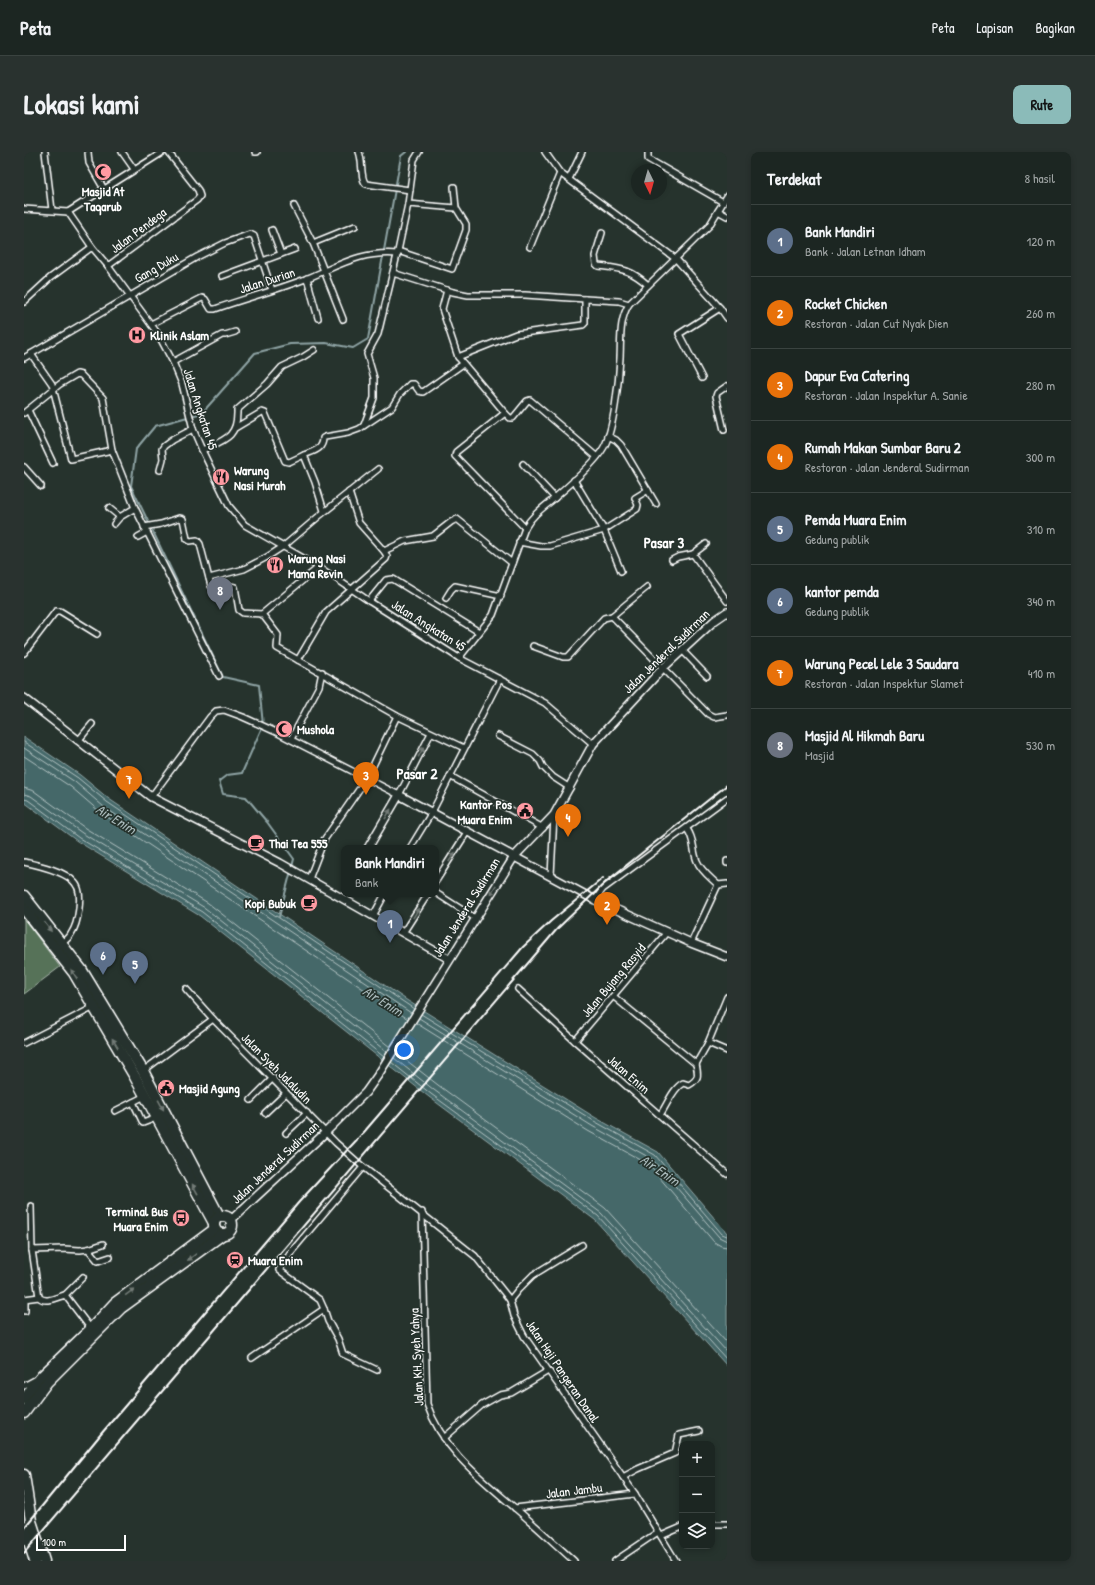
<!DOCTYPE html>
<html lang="id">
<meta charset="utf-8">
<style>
body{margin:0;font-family:"Patrick Hand",sans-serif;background:#29322f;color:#f1f3f6}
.controls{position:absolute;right:12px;bottom:12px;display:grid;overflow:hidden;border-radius:8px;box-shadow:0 2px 6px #0003}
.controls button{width:36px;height:36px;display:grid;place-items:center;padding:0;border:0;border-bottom:1px solid #3a4340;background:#1c2622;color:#f1f3f6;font:20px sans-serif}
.compass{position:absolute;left:607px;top:12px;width:36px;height:36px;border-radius:50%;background:#1c2622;box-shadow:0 2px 6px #0003;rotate:175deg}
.scale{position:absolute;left:12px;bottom:10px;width:90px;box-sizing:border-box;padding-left:4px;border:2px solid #fff;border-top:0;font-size:11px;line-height:14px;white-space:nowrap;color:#fff;-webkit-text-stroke:3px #26332d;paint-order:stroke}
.you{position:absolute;left:380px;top:898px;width:14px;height:14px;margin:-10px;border:3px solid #fff;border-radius:50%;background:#1a73e8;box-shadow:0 0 0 6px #1a73e833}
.badge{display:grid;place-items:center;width:26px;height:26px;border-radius:50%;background:#8bbbb9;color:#fff;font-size:13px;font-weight:700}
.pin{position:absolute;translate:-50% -33px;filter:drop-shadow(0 1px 2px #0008)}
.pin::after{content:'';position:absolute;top:21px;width:14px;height:12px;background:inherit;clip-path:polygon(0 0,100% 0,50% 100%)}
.popup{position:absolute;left:317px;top:693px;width:98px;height:52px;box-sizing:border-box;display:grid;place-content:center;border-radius:8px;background:#1c2622;filter:drop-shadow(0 1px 3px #0005);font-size:13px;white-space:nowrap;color:#a0a5a5}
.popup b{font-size:15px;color:#f1f3f6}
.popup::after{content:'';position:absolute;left:50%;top:100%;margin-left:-8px;border:8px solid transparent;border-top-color:#1c2622}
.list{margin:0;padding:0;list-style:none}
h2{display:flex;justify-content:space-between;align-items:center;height:52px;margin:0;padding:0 16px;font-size:17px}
h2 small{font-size:13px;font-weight:400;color:#a0a5a5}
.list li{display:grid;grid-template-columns:26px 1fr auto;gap:12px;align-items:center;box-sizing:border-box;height:72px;padding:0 16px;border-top:1px solid #3a4340}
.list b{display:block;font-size:15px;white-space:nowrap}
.list p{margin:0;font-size:13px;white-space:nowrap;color:#a0a5a5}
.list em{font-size:13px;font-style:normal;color:#a0a5a5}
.icon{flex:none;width:22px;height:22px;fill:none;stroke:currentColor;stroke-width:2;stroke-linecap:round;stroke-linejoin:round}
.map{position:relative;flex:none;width:703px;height:1409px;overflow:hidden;border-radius:8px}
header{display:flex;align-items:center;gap:24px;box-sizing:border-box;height:56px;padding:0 20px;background:#1c2622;border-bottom:1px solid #3a4340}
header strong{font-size:19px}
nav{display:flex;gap:22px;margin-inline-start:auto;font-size:14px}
.intro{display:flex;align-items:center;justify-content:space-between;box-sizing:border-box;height:96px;padding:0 24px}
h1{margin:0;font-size:28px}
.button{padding:10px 18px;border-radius:8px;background:#8bbbb9;color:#111;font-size:14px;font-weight:700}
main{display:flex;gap:24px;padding:0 24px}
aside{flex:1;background:#1c2622;border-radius:8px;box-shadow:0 2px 6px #0003}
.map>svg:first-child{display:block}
.green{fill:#567259;stroke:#aab8ac}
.water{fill:#446869;stroke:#8fa4a5}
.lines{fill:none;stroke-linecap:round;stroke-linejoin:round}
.shore{stroke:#b4c3c3;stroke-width:1}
.stream{stroke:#8fa4a5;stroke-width:2}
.street-casing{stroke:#fff;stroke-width:8}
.secondary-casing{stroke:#fff;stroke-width:10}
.highway-casing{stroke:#fff;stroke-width:13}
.street{stroke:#26332d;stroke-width:5}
.secondary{stroke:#26332d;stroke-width:7}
.highway{stroke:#26332d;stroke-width:10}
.rail{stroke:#fff;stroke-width:2}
.oneway{fill:#727a76}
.labels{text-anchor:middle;stroke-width:3.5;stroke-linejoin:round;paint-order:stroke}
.poi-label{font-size:13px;font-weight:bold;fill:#fff;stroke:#26332d;text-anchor:start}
.street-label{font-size:13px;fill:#fff;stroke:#26332d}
.water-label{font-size:14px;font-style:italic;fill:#abbbbc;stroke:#26332d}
.quarter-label{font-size:15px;font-weight:bold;fill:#fff;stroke:#26332d}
</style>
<header>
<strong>Peta</strong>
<nav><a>Peta</a><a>Lapisan</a><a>Bagikan</a></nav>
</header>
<div class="intro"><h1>Lokasi kami</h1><a class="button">Rute</a></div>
<main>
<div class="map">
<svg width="703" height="1409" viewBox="0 0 703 1409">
<rect width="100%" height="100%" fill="#26332d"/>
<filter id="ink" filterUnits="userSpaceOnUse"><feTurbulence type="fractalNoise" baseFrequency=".025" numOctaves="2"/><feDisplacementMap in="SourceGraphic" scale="8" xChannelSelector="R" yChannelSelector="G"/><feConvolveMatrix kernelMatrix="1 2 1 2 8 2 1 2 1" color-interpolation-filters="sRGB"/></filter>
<g filter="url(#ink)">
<!-- green -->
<path class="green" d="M0 767 36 815 0 842Z"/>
<!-- water -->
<path class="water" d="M0 585 56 623 85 647 384 849 572 966 634 1000 703 1081V1214L571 1068 405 945 176 764 53 689 0 650Z"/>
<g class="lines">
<!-- shore -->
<g class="shore">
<path d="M0 590 54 626 83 650 390 857"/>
<path d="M0 596 51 630 80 655 387 861"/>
<path d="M0 604 47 635 76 660 384 867"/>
<path d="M0 636 10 639 61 676 184 751 366 895"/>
<path d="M0 642 7 644 58 681 181 756 363 900"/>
<path d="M0 647 4 648 55 686 178 760 360 905"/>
<path d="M397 862 570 969 631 1003 698 1082 703 1084"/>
<path d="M395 866 568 974 628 1007 695 1085 703 1089"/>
<path d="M392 871 564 979 624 1012 690 1090 697 1094 703 1095"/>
<path d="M373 901 414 933 581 1056 703 1191"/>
<path d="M370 906 410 938 577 1061 703 1200"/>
<path d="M367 910 407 942 574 1064 703 1208"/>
</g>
<!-- stream -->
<path class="stream" d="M255 765 270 707 243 670 222 645 199 642 195 629 203 623 218 621 239 573 235 533 199 525 107 334 112 297 131 274 178 261 231 201 266 192 302 191 329 196 344 187 377 4 382 0"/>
<defs>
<g id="street">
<path d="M21 0 28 58"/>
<path d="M64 0 65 11 80 37"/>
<path d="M98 0 110 17"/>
<path d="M231 0H233"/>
<path d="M335 0C339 9 336 27 342 32L386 38"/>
<path d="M521 0 536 21 652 107 696 156 703 166"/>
<path d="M624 0V7L699 50"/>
<path d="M545 27 558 0"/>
<path d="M430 35 432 56"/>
<path d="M270 54 289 91 319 167"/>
<path d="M0 57 44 60 68 95 84 114 134 182 149 210 158 232 169 277 178 298 205 354 221 373 295 415 345 449 435 506 521 551 569 592"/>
<path d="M694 59 703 64"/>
<path d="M44 60 139 0"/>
<path d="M248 78 257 102"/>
<path d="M578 81 571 104 572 112 574 114C598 117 606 117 624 133"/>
<path d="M289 91 331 74"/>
<path d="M506 95 536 21"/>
<path d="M374 99 428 117 442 78V72L432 56 384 52"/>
<path d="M84 114 173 48 176 44 174 38 144 0"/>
<path d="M369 121 429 140 444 143H501L561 147"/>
<path d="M198 124 271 97"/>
<path d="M283 126 294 166"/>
<path d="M423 138 418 157 434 205 481 261 486 266H489L503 249 506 248 573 305"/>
<path d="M0 150 26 126 68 95"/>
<path d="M127 172 178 146 181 147 187 157H191C222 146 253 138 284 126 316 113 337 99 374 102"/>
<path d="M7 202 28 232 47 307 88 298"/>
<path d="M434 205 492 182 559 173 561 171V147L595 149 605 152"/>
<path d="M0 206 173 105 201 91 226 82 230 84 248 138"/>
<path d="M149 210 198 183H201L211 180"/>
<path d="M678 226 655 182 696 156"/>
<path d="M4 258 29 311"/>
<path d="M0 261 36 232 53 222 57 223 79 246 88 298 111 356 123 380 114 385"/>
<path d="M481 261 432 300 431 304 501 376"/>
<path d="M340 273 350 246V226L343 202 354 182 374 99 384 52 390 8 395 0"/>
<path d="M211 276 238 260 241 261 261 309 265 310 280 303 291 330 300 359"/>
<path d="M700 278 692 244 693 241 703 234"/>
<path d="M584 284 592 288 597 293 632 352"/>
<path d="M178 298C200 288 214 286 213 258L243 232 258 215 279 205 290 198"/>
<path d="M280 303C289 299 299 298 299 286L301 285 324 281 335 277 368 255 376 242 386 232H390L395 239 399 240 439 212"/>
<path d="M499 312 531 346"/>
<path d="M0 315 17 334"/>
<path d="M136 318 139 307 138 297 140 294 148 288 169 277"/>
<path d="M550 328 580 378 597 419"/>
<path d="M85 356 96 365"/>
<path d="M90 372 96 365 111 356"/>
<path d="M120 375 137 372 155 366 159 367 163 387 166 389 173 388 176 392 187 434C194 439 203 432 211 435L215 458 219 461 238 462 295 415"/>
<path d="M123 380 195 524"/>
<path d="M495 390 517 394H526L580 378 613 357 614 353 611 346 624 338"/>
<path d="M682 392 669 402 703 449"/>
<path d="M360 399 381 389 409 384 427 370 433 367 488 411"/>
<path d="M648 408 654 405 669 402"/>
<path d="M185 426 220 417 243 405 260 394 294 365 354 317"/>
<path d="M422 446 427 438 431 434 477 444"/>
<path d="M345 449 362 428 369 427 455 480"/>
<path d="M238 462 254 483 253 496 373 564 440 596"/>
<path d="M588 464 684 562 690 565 703 563"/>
<path d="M509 494 539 505H544L580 466 588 464 623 435"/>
<path d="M658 498 683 524"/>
<path d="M0 501 32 459H36L73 482"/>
<path d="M435 506 469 463 501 376C507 365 516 358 526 350 541 337 571 312 580 295 590 277 595 228 596 206 597 187 595 168 605 152L685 74 703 44"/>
<path d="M274 508 302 460 362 407 363 404 360 399 335 371 325 340"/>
<path d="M474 584 509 602 516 609 519 615 529 625 546 636"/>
<path d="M267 587 295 534 298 520"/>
<path d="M54 589 68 572"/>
<path d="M426 624 519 676"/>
<path d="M127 645 186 565 192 559 200 558 219 565 250 579 375 643 407 581"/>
<path d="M663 677C671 688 668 697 673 709 677 719 687 726 694 733"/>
<path d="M386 696 408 660 476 527"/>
<path d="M703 709V711"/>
<path d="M0 710C14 713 42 719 51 731 60 741 54 772 47 782 45 786 40 790 36 793"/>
<path d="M527 724 530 663"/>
<path d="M285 727 300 688 343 626 373 564"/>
<path d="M412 729 443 680"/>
<path d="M694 733 703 732"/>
<path d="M412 741 451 766"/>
<path d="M571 748 579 737 703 646"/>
<path d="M349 764 361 742"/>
<path d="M379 781 404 742"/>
<path d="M667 791 694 733"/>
<path d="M162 837 189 867 312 991 339 1015 451 1104 486 1148 490 1164 500 1184 611 1342 652 1409"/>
<path d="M494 837 551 889 703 1022"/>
<path d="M589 844 672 912"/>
<path d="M551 889 643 780"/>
<path d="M0 891 70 855"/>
<path d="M684 891 703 899"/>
<path d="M672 912 684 891 703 845"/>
<path d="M119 919 189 867"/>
<path d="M227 948 249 926"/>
<path d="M109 950 119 971 132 966"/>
<path d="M91 959 121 944"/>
<path d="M241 961 262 941"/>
<path d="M636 963C643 953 649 936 659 931L665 933C676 926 674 923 672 912"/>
<path d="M262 981 283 961"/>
<path d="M7 1054 8 1098 15 1145C21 1152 33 1145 41 1143L67 1177"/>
<path d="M398 1060 403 1252C418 1297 455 1325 491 1356 511 1373 530 1391 550 1409"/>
<path d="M64 1097 74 1109 86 1105"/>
<path d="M8 1098 40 1097 56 1098 64 1097 79 1092"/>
<path d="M41 1143 59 1125"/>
<path d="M0 1147 15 1145"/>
<path d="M486 1148 494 1138 509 1123 558 1093"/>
<path d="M300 1157 304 1169 314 1187 319 1202 353 1218"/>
<path d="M1 1159V1147"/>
<path d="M228 1206 300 1157 296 1148 255 1118 268 1099 339 1015"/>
<path d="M0 1234 11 1228"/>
<path d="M420 1286 458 1253 476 1243 487 1241 524 1219"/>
<path d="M599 1325 614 1317 651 1301 655 1283 675 1279"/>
<path d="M491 1356 611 1342"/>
<path d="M688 1372H703"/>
<path d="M637 1384 658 1375"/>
<path d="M591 1409 634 1380"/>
</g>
<g id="secondary">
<path d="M0 546 127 645 256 711 425 807"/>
<path d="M344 696 375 643 571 748 667 791 703 805"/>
<path d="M207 1068 301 981 342 940 354 923 490 705 530 663 569 592 639 516 690 469 703 460"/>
</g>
<g id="highway">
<path d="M0 744 57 817 119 919 195 1064"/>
<path d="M0 757 50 821 111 925 190 1071"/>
<circle cx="199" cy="1073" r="9"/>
<path d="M0 1247 18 1224 67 1177 91 1151 191 1077"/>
<path d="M0 1261 23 1230 97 1156 199 1082"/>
<path d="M0 1323 7 1369 20 1409"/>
<path d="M0 1374 11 1409"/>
</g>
</defs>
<!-- street casing -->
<use href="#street" class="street-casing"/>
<!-- secondary casing -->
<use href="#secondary" class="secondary-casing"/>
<!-- highway casing -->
<use href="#highway" class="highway-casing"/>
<!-- street -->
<use href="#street" class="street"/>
<!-- secondary -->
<use href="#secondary" class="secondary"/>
<!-- highway -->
<use href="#highway" class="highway"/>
<!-- rail -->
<g class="rail">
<path d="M0 1376 77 1282 275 1050 340 980 499 795 527 769 579 726"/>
<path d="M0 1401 534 776 584 728 703 633"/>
</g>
</g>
<!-- one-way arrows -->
<defs><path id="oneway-solid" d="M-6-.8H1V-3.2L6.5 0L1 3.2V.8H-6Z"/></defs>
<g class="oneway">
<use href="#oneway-solid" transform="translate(397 600) rotate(-62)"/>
<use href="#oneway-solid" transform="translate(364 662) rotate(-60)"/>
<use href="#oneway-solid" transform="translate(428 705) rotate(-57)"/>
<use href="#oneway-solid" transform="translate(469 738) rotate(122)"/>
<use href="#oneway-solid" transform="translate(392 761) rotate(-58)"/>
<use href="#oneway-solid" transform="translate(24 775) rotate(53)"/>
<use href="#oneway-solid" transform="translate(50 822) rotate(-123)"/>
<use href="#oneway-solid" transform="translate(91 891) rotate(-121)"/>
<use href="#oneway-solid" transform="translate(137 953) rotate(62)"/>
<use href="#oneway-solid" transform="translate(171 1037) rotate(-119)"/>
<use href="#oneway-solid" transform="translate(168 1105) rotate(143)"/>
<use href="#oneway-solid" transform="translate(106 1140) rotate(-36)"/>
</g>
</g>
<!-- icons -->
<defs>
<symbol id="mosque-disc" viewBox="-11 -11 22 22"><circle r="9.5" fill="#ff9aa2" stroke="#26332d"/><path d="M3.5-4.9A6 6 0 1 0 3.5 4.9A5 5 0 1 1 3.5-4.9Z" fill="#111"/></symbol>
<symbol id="hospital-disc" viewBox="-11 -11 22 22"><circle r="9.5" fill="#ff9aa2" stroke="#26332d"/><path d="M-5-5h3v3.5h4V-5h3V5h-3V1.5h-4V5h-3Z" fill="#111"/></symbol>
<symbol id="restaurant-disc" viewBox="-11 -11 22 22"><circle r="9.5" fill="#ff9aa2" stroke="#26332d"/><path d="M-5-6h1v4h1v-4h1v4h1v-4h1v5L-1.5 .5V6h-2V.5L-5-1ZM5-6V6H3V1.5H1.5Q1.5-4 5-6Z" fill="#111"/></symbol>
<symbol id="civic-disc" viewBox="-11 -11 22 22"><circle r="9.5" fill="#ff9aa2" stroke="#26332d"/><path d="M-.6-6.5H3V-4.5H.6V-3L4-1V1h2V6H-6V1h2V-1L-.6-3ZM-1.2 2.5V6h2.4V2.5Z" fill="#111"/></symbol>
<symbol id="cafe-disc" viewBox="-11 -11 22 22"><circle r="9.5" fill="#ff9aa2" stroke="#26332d"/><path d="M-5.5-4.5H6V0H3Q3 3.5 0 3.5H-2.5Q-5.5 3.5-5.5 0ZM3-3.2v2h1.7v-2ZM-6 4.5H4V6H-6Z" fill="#111"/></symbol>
<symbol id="bus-disc" viewBox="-11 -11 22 22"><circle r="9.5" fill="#ff9aa2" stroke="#26332d"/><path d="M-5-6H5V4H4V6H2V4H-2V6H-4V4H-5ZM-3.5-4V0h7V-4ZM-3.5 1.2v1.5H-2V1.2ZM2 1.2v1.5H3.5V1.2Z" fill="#111"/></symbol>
<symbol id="station-disc" viewBox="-11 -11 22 22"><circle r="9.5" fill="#ff9aa2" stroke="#26332d"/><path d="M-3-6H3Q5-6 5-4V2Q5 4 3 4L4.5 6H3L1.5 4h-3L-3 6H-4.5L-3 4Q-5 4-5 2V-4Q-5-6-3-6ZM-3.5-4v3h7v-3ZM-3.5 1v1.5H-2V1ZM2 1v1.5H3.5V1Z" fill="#111"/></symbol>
</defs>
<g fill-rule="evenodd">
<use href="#mosque-disc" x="69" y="10" width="20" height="20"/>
<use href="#hospital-disc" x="103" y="173" width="20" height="20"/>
<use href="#restaurant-disc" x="187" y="315" width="20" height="20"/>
<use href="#restaurant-disc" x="241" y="403" width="20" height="20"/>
<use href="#mosque-disc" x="250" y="567" width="20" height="20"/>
<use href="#civic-disc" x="491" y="649" width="20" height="20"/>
<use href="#cafe-disc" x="222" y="681" width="20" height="20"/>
<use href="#cafe-disc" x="275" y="741" width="20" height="20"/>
<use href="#civic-disc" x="132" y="926" width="20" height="20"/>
<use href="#bus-disc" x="147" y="1056" width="20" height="20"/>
<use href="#station-disc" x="201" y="1098" width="20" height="20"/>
</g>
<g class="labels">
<!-- poi labels -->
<g class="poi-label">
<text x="79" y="44" text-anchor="middle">Masjid At<tspan x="79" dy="15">Taqarub</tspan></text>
<text x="126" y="188">Klinik Aslam</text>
<text x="210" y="323">Warung<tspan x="210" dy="15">Nasi Murah</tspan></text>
<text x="264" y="411">Warung Nasi<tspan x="264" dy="15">Mama Revin</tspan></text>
<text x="273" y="582">Mushola</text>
<text x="488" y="657" text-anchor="end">Kantor Pos<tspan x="488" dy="15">Muara Enim</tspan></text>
<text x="245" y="696">Thai Tea 555</text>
<text x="272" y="756" text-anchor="end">Kopi Bubuk</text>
<text x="155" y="941">Masjid Agung</text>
<text x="144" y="1064" text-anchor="end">Terminal Bus<tspan x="144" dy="15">Muara Enim</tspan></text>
<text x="224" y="1113">Muara Enim</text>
</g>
<!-- street labels -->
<g class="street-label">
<text transform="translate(114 78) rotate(-37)" y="5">Jalan Pendega</text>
<text transform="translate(132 115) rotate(-30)" y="5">Gang Duku</text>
<text transform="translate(243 128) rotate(-18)" y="5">Jalan Durian</text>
<text transform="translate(177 257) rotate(72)" y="5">Jalan Angkatan 45</text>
<text transform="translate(405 473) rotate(32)" y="5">Jalan Angkatan 45</text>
<text transform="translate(642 499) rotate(-44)" y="5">Jalan Jenderal Sudirman</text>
<text transform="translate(442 755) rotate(-58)" y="5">Jalan Jenderal Sudirman</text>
<text transform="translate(589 828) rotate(-50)" y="5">Jalan Bujang Rasyid</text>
<text transform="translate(253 916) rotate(45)" y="5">Jalan Syeh Jalaludin</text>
<text transform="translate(605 922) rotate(41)" y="5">Jalan Enim</text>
<text transform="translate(251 1010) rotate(-43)" y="5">Jalan Jenderal Sudirman</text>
<text transform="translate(392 1205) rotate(-93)" y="5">Jalan KH. Syeh Yahya</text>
<text transform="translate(539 1219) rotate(56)" y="5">Jalan Haji Pangeran Danal</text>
<text transform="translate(550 1338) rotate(-7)" y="5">Jalan Jambu</text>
</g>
<!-- water labels -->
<g class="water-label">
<text transform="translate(92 667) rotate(31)" y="5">Air Enim</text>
<text transform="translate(359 849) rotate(32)" y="5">Air Enim</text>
<text transform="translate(636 1018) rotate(34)" y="5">Air Enim</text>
</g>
<!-- quarter labels -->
<g class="quarter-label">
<text x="640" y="396">Pasar 3</text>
<text x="393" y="627">Pasar 2</text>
</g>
</g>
</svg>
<div class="controls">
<button>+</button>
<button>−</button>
<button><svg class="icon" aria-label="layers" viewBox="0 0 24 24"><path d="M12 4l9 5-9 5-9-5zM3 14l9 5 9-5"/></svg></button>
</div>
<svg class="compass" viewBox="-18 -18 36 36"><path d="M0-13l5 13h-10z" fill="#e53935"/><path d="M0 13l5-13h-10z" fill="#a0a5a5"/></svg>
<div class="scale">100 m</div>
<div class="you"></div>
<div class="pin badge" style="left:366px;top:791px;background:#5c6f8a">1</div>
<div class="popup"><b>Bank Mandiri</b>Bank</div>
<div class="pin badge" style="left:583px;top:773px;background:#e8710a">2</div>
<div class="pin badge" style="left:342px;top:643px;background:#e8710a">3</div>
<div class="pin badge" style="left:544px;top:685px;background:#e8710a">4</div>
<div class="pin badge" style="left:111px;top:832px;background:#5c6f8a">5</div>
<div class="pin badge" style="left:79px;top:823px;background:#5c6f8a">6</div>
<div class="pin badge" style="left:105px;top:647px;background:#e8710a">7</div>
<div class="pin badge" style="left:196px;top:458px;background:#6b7280">8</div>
</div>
<aside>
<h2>Terdekat<small>8 hasil</small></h2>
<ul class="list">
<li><span class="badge" style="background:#5c6f8a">1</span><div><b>Bank Mandiri</b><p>Bank · Jalan Letnan Idham</p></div><em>120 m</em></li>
<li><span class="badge" style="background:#e8710a">2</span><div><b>Rocket Chicken</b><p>Restoran · Jalan Cut Nyak Dien</p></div><em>260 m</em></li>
<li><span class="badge" style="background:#e8710a">3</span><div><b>Dapur Eva Catering</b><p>Restoran · Jalan Inspektur A. Sanie</p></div><em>280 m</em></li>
<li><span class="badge" style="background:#e8710a">4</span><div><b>Rumah Makan Sumbar Baru 2</b><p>Restoran · Jalan Jenderal Sudirman</p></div><em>300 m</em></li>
<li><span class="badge" style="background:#5c6f8a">5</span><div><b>Pemda Muara Enim</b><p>Gedung publik</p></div><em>310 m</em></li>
<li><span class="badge" style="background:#5c6f8a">6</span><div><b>kantor pemda</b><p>Gedung publik</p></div><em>340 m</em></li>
<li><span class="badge" style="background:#e8710a">7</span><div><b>Warung Pecel Lele 3 Saudara</b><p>Restoran · Jalan Inspektur Slamet</p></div><em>410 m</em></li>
<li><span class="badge" style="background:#6b7280">8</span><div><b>Masjid Al Hikmah Baru</b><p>Masjid</p></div><em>530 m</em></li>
</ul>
</aside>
</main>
